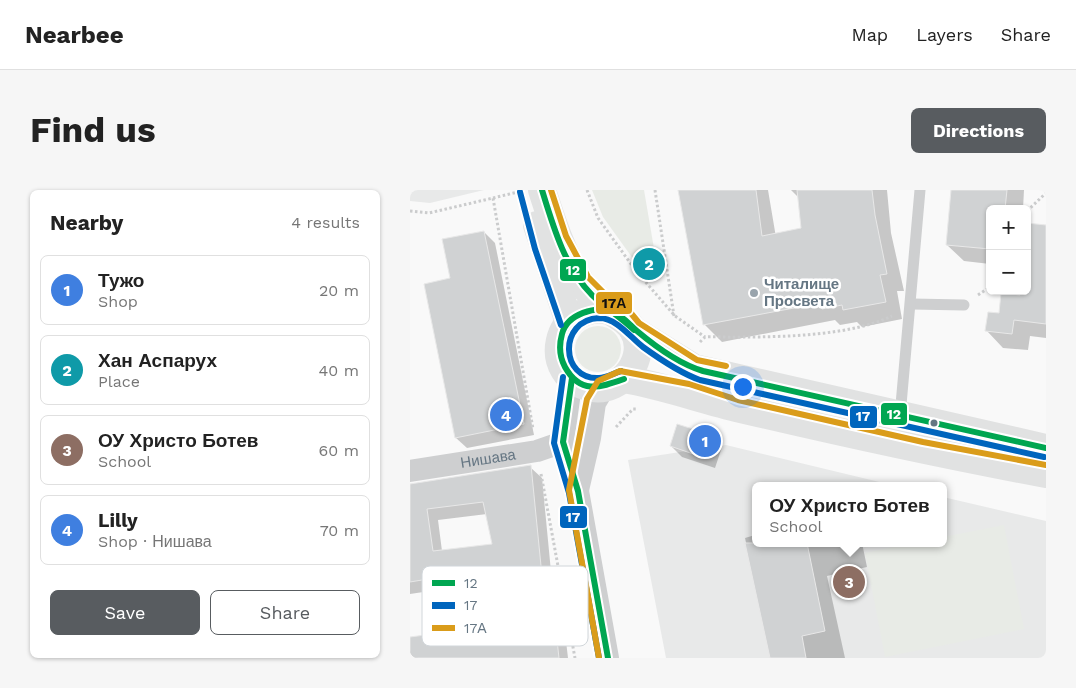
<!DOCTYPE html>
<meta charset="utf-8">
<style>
body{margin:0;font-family:"Work Sans",sans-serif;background:#f6f6f6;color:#222}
.controls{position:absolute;right:15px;top:15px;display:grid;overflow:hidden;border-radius:8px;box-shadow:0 1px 4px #0004}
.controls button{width:45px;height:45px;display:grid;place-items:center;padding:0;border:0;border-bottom:1px solid #e0e0e0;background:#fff;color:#222;font:25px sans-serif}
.you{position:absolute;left:332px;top:196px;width:18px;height:18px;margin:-12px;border:4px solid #fff;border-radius:50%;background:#1a73e8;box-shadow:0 0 0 8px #1a73e833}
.badge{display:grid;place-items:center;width:32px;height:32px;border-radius:50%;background:#585c60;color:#fff;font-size:16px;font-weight:700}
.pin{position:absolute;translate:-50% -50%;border:2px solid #fff;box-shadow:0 1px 5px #0006}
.popup{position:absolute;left:342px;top:292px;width:195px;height:65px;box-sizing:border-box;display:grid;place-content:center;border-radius:8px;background:#fff;filter:drop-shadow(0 1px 4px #0005);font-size:16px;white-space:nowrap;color:#767676}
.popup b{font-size:19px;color:#222}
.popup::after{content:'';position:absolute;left:50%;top:100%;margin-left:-10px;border:10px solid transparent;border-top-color:#fff}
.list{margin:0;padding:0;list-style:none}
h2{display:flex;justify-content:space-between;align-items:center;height:65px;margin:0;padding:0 20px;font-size:21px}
h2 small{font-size:16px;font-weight:400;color:#767676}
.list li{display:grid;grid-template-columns:32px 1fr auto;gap:15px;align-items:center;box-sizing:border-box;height:70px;margin:0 10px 10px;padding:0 10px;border:1px solid #e0e0e0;border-radius:8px}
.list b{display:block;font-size:19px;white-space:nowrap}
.list p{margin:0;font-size:16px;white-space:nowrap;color:#767676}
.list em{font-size:16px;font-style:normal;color:#767676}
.actions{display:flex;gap:10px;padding:15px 20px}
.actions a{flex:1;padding:11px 0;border:1px solid #585c60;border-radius:8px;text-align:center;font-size:18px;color:#585c60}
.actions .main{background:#585c60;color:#fff}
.map{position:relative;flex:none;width:636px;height:468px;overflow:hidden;border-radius:8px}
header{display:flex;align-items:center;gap:30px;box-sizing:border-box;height:70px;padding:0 25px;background:#fff;border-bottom:1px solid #e0e0e0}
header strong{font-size:24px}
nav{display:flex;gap:28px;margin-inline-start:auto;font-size:18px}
.intro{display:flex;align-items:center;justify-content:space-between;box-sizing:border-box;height:120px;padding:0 30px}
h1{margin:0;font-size:35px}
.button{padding:12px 22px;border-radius:8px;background:#585c60;color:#fff;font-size:18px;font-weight:700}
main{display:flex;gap:30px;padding:0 30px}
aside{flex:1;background:#fff;border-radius:8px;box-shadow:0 1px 4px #0004}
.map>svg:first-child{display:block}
.built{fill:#e8e9e9}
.green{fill:#e8ebe6}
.shadow{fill:#0003;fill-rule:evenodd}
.building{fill:#d0d2d3;stroke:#e8e8e8;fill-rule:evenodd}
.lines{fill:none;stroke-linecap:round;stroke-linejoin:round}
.path{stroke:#cbcccd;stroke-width:3;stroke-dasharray:2.5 2.5;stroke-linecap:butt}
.lane{stroke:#cecfd0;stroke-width:11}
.street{stroke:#cecfd0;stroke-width:22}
.primary{stroke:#e1e2e2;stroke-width:28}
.bus-1-casing{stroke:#fff;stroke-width:10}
.bus-2-casing{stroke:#fff;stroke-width:10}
.bus-3-casing{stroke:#fff;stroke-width:10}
.bus-1{stroke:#00a651;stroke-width:6}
.bus-2{stroke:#0065bd;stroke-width:6}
.bus-3{stroke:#da9c1a;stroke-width:6}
.poi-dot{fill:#99a4ac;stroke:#fff;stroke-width:2}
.bus-dot{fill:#657683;stroke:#fff;stroke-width:2}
.labels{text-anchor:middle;stroke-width:5;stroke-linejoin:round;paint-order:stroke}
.poi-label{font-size:15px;font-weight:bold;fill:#657683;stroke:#fff;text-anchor:start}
.street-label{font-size:15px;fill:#657683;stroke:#fff}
.key{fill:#fff;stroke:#d1d6da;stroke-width:1}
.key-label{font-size:14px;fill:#657683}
.line-badge{stroke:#fff;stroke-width:2}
.badge-label{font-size:14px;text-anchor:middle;font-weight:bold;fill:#fff}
.pale-badge-label{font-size:14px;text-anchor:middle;font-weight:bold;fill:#111}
</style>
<header>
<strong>Nearbee</strong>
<nav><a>Map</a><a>Layers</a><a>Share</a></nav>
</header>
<div class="intro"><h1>Find us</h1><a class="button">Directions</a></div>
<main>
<aside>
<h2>Nearby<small>4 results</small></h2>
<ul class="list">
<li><span class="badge" style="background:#3f7fe0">1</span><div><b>Тужо</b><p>Shop</p></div><em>20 m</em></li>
<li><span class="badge" style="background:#0f9aa8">2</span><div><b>Хан Аспарух</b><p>Place</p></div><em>40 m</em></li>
<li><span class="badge" style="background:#8d6e63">3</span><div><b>ОУ Христо Ботев</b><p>School</p></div><em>60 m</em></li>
<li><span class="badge" style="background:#3f7fe0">4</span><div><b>Lilly</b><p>Shop · Нишава</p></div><em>70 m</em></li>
</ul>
<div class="actions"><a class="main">Save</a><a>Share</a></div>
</aside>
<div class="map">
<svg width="636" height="468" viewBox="0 0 636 468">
<rect width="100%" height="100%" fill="#f9f9f9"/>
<!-- built -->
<g class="built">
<path d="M0 0H74L20 13 0 11Z"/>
<path d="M316 255 486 296H345V353H533V307L636 331V468H256L218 270Z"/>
</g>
<!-- green -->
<g class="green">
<path d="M182 0H234L249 88 239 91 193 27Z"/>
<circle cx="188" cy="159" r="23"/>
<path d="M594 335 614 439 475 467 455 363 502 353H533V347Z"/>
</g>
<!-- shadow -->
<g class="shadow">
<path d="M269 0H358L371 77 393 39 389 8 381 0H477L481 43 494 101H487L492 129 452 137 447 132 430 135 425 130 312 152 295 135Z"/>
<path d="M542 0H614L613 19H580V74L554 71 537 55Z"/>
<path d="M636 36V148L620 146 618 160 593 158 577 141 590 125 617 101Z"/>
<path d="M74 42 85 53 124 245 57 258 46 248 41 89Z"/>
<path d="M302 246 312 257 305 278 272 267 261 256Z"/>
<path d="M120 277 132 288 142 392 150 400 158 468H0V449L31 444 27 400 0 404V295ZM77 324 84 355 32 361 28 330Z"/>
<path d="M345 345V353H452L457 377 417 386 435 468H361L335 348Z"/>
</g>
<!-- building -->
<g class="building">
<path d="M268 0H346L352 46 391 38 387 0H462L465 25 477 84 470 85 476 112 433 120 432 115 412 119 411 113 293 135Z"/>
<path d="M541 0H597L595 19H580V59L536 55Z"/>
<path d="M617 33 636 35V134L604 130 602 144 575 141 578 122 589 123 591 103 610 105V101H617Z"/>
<path d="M74 41 114 234 45 248 14 94 40 88 32 49Z"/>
<path d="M267 234 302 245 295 268 260 256Z"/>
<path d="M121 275 132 386 140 388 149 468H0V447L30 443 24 388 0 392V294ZM73 312 82 354 23 361 17 319Z"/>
<path d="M335 353H397L415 441 392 446 396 468H360Z"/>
</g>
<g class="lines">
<!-- path -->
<g class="path">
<path d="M177 0 188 28 226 81 265 126 295 147"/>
<path d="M245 0 264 126"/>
<path d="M83 8 108 2"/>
<path d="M0 21 19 23 83 8 123 239"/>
<path d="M617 21 636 3"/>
<path d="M568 105 580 97"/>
<path d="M290 152 295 147C308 146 320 148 333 147 378 147 442 145 482 126"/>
<path d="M206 237 223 219H227"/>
<path d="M131 284 165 468"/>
</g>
<!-- lane -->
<g class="lane">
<path d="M502 114 554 115"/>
<path d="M490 226 510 0"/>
</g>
<!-- street -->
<g class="street">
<path d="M162 188 153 252 168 301 198 468"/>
<path id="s1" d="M0 281 127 261 153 252"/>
<path d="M168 300 180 248 185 213 194 198"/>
</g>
<!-- primary -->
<g class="primary">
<path d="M132 0C142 31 152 63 170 91 177 101 190 114 200 121 209 127 217 130 223 140 239 167 212 203 182 198 128 188 144 109 200 121"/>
<path d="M127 35 159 132"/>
<path d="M223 140 284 178 636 258"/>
<path d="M214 189C254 196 292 210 331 219 433 243 534 265 636 284"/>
</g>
<defs>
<g id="bus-1">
<path d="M132 0C143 36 155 78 182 105 195 118 211 127 224 140"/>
<path d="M162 188 153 252 168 301 198 468"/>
<path d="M214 189C189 198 170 204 155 177 149 166 149 155 152 144 157 124 186 115 203 122 213 126 220 135 227 141 246 157 269 174 293 181L636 258"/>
</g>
<g id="bus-2">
<path d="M110 2 125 59 151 135"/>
<path d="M211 181C204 183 196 188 189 188 150 190 148 130 189 128 207 128 221 148 233 157 251 170 270 183 290 190L634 267"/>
<path d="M153 187 144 253 159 303 189 468"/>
</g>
<g id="bus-3">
<path d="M141 0 156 46 178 87 205 114 220 122 229 133 287 170 316 176"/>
<path d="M189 468 159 300 177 209 188 191 210 181 279 194 328 210 513 252 636 275"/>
</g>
</defs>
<!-- bus-1 casing -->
<use href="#bus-1" class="bus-1-casing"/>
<!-- bus-2 casing -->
<use href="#bus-2" class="bus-2-casing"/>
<!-- bus-3 casing -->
<use href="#bus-3" class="bus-3-casing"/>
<!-- bus-1 -->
<use href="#bus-1" class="bus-1"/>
<!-- bus-2 -->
<use href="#bus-2" class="bus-2"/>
<!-- bus-3 -->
<use href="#bus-3" class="bus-3"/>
</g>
<!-- markers -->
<circle class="poi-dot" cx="344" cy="103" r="5"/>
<circle class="bus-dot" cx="524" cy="233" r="4.5"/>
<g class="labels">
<!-- poi labels -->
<g class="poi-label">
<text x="354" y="99">Читалище<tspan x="354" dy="17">Просвета</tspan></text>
</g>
<!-- street labels -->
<g class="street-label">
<text dy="5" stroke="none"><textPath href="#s1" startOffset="79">Нишава</textPath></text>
</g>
</g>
<!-- legend -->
<rect x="12" y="376" width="166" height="80" rx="8" class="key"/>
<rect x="22" y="390" width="23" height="6" fill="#00a651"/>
<rect x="22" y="412" width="23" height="7" fill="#0065bd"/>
<rect x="22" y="435" width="23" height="6" fill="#da9c1a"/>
<g class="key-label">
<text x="54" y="398">12</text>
<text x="54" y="420">17</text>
<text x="54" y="443">17А</text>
</g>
<g class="line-badge">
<rect x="149" y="68" width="28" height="24" rx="5" fill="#00a651"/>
<rect x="185" y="101" width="38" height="24" rx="5" fill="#da9c1a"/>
<rect x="470" y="212" width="28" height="24" rx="5" fill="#00a651"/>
<rect x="439" y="215" width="29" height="24" rx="5" fill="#0065bd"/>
<rect x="149" y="315" width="29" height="24" rx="5" fill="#0065bd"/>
</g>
<g class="badge-label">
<text x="163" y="85">12</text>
<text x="484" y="229">12</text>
<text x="453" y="231">17</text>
<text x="163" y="332">17</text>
</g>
<g class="pale-badge-label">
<text x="204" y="118">17А</text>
</g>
</svg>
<div class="controls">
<button>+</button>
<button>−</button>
</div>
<div class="you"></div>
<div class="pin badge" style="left:295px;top:251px;background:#3f7fe0">1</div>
<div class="pin badge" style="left:239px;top:74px;background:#0f9aa8">2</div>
<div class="pin badge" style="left:439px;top:392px;background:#8d6e63">3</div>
<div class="popup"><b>ОУ Христо Ботев</b>School</div>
<div class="pin badge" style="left:96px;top:225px;background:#3f7fe0">4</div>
</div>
</main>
